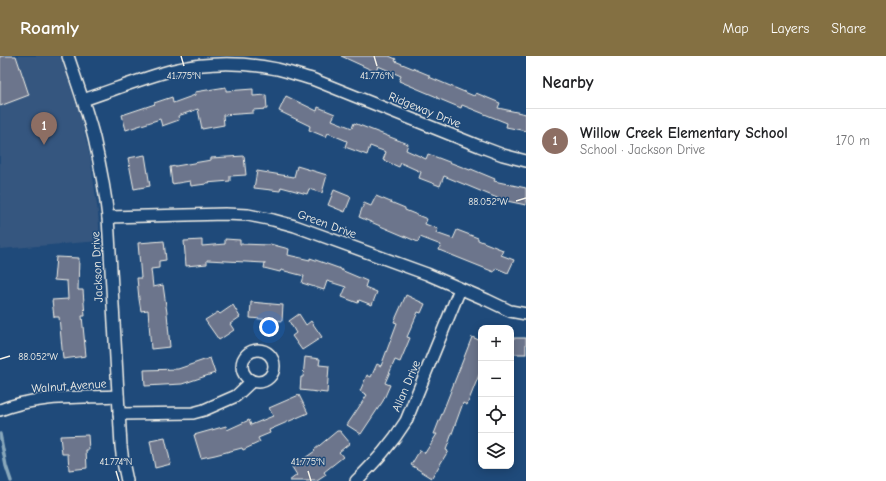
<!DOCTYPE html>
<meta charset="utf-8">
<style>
body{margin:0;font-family:"Comic Neue",sans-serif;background:#f2f2f2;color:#202124}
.controls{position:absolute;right:12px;bottom:12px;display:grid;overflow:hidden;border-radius:8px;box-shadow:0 2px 10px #0003}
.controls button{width:36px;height:36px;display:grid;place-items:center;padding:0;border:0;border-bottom:1px solid #e0e0e0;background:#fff;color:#202124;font:20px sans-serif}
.you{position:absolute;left:269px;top:271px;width:14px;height:14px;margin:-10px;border:3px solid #fff;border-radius:50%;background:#1a73e8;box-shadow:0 0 0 6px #1a73e833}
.badge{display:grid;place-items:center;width:26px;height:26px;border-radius:50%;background:#847042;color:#fff;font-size:13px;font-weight:700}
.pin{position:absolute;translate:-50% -33px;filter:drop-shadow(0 1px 2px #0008)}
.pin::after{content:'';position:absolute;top:21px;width:14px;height:12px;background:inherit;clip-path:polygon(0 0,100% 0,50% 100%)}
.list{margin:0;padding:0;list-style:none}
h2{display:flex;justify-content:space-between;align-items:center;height:52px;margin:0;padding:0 16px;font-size:17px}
h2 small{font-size:13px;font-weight:400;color:#757577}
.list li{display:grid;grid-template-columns:26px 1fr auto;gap:12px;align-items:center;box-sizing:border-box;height:64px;padding:0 16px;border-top:1px solid #e0e0e0}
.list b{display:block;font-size:15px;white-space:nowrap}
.list p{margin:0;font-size:13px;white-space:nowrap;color:#757577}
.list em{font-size:13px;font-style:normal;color:#757577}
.icon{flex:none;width:22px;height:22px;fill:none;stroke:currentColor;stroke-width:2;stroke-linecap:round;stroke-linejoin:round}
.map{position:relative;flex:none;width:526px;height:425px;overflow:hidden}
header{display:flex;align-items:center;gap:24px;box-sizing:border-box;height:56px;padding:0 20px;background:#847042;color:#fff}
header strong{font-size:19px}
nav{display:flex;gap:22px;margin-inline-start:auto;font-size:14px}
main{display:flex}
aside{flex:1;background:#fff}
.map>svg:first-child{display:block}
.built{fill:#36577f}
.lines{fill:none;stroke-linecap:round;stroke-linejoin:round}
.stream{stroke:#89a8bb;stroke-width:3.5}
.building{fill:#6c758c;stroke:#f4f1e8}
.street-casing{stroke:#f4f1e8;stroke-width:14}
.street{stroke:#1f4a7a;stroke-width:11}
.ticks{fill:none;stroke:#f4f1e8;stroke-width:1.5}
.labels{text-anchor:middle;stroke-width:3;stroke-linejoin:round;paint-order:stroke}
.street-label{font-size:12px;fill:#f4f1e8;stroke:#1f4a7a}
.ticks-label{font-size:10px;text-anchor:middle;fill:#f4f1e8;stroke:#1f4a7a;stroke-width:3;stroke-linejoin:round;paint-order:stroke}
</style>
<header>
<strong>Roamly</strong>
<nav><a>Map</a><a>Layers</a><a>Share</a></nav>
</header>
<main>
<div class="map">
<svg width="526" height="425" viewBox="0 0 526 425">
<rect width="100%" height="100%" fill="#1f4a7a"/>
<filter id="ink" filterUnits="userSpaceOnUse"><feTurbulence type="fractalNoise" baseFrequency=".025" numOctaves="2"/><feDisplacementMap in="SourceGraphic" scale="8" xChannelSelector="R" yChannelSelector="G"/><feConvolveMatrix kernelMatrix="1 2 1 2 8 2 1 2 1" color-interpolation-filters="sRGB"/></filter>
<g filter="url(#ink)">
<!-- built -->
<path class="built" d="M0 0H60L80 59 90 100 98 157 100 185 0 193Z"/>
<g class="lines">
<!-- stream -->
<path class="stream" d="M0 378 6 410 11 425"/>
</g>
<!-- building -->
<g class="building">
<path d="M0 0H16L29 39 0 50Z"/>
<path d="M341 0H389L396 3 395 5 429 19V21L474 40 476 37 500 47 498 52 526 58V75L506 71 507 67 462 49 461 52 437 42V41L399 25 401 20 378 10 376 16Z"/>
<path d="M226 31V35L253 33V40L266 39 267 53 253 54V57L223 59 224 69 202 73 198 53 178 60 179 64 162 70 160 63 126 74 122 59 155 48 154 47 172 41 173 47 195 39V36Z"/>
<path d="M286 40 317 55 318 51 335 58 332 64 352 72 354 67 408 88 406 94 426 103 428 98 470 114 471 113 495 123 494 125 526 132V149L502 144 444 120 440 130 419 122 421 116 401 107 399 111 383 104 386 96 370 90 367 99 345 91 347 85 328 77 326 81 309 74 310 70 279 55Z"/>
<path d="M145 99 150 130 134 133 128 102Z"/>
<path d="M244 100 246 119 230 120V125L206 127V128L191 130 190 125 172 128 170 111 211 104V102Z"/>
<path d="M297 110 327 119 322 137 309 133 307 138 281 131 280 135 254 132 257 115 294 121Z"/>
<path d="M334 134 351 141 345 156 328 149Z"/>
<path d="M376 140 405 152V154L427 163 425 168 438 173 436 177 453 183 457 174 478 182V184L503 194 501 199 514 204 508 217 496 212 494 216 439 194 441 189 420 181 418 186 359 161 364 147 371 150Z"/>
<path d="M225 183 240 184V188L270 189V188L289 193 288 199 310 204V202L341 213V214L367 225 365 231 377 236 372 249 359 244 358 247 342 241 346 231 327 225 324 234 302 227 304 220 281 214 280 216 264 212 265 207 207 204V208L186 210 184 185 202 184V190L225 188Z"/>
<path d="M164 185 166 204 159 205V212L151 213 153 231 163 229 167 257 170 291 151 293 148 254 141 255 139 243 137 222H141L138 187Z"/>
<path d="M56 201 79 202 78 234H83L85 260H82L86 300 63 303 59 261H54L52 244 68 243 67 225 54 224Z"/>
<path d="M406 239 425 248 421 257 418 256 407 281 410 282 400 306 395 304 385 327 390 329 383 345 361 378 347 369 367 339 360 335 367 319 371 321 377 308 381 310 397 267 394 266Z"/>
<path d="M251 246 283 249 282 265 250 262Z"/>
<path d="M233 249 240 261 230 268 234 274 219 284 205 264 218 256 220 258Z"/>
<path d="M299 258 306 269 311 265 322 281 302 294 292 280 296 277 289 265Z"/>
<path d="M472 281 481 285V314L467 349 463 347 446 394 448 395 432 422 411 409 420 394 425 397 437 378H434Z"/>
<rect x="511" y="282" width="15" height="16"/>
<path d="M305 301 320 303 319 309 329 310 327 337 300 334 301 321H303Z"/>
<path d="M210 302 215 317 182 328 145 330 144 314 178 313Z"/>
<path d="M299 339 308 357 269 374 270 377 258 382 260 386 243 394 242 392 215 399 201 402 194 379 226 370 227 374 249 364 251 369 273 360 269 352Z"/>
<path d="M337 375H340L350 387 339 396 343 401 324 416 326 419 317 425H289L297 419 292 411 315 395 314 394Z"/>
<path d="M88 379 89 394H86L87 412 69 414 68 398H62L60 380Z"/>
<path d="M165 382 171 408 155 412 150 385Z"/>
</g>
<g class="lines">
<defs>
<g id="street">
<path d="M68 0C77 27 87 54 94 82 100 108 105 134 108 161L121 390 123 406 127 425"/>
<path d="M83 44C113 34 143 22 173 14 207 6 243 6 277 13 289 16 301 20 312 23L479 90 503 99 526 105"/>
<path d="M108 161 225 158 248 159 273 164 295 170 427 218 487 244 510 255 526 258"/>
<circle cx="258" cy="310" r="16"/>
<path d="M0 354C38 339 78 342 118 340"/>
<path d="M119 358 193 357 204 354 236 340 252 325"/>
<path d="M356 425C376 405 391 389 406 365L460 233"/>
</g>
</defs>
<!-- street casing -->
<use href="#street" class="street-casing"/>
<!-- street -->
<use href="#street" class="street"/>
</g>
</g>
<!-- ticks -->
<path class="ticks" d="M181 0 184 10M374 0 377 10M516 145 526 142M0 303 10 300M116 415 119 425M308 415 311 425"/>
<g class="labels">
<!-- street labels -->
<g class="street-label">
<text transform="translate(425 54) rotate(22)" y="4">Ridgeway Drive</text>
<text transform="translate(327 168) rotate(20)" y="4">Green Drive</text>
<text transform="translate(97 211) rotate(-93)" y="4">Jackson Drive</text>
<text transform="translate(69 330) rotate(-4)" y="4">Walnut Avenue</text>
<text transform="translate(406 330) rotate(-67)" y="4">Allan Drive</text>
</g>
</g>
<g class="ticks-label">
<text x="184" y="23">41.775°N</text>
<text x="377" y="23">41.776°N</text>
<text x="488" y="149">88.052°W</text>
<text x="38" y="304">88.052°W</text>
<text x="116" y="409">41.774°N</text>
<text x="308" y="409">41.775°N</text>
</g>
</svg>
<div class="controls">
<button>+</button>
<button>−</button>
<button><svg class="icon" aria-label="locate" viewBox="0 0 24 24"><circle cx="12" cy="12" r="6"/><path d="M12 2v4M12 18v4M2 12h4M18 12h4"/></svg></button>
<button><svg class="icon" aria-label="layers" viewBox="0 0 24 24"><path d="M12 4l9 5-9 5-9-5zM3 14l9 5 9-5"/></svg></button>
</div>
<div class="you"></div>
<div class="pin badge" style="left:44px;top:89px;background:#8d6e63">1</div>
</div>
<aside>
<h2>Nearby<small></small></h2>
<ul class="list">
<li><span class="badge" style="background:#8d6e63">1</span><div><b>Willow Creek Elementary School</b><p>School · Jackson Drive</p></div><em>170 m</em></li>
</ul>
</aside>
</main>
